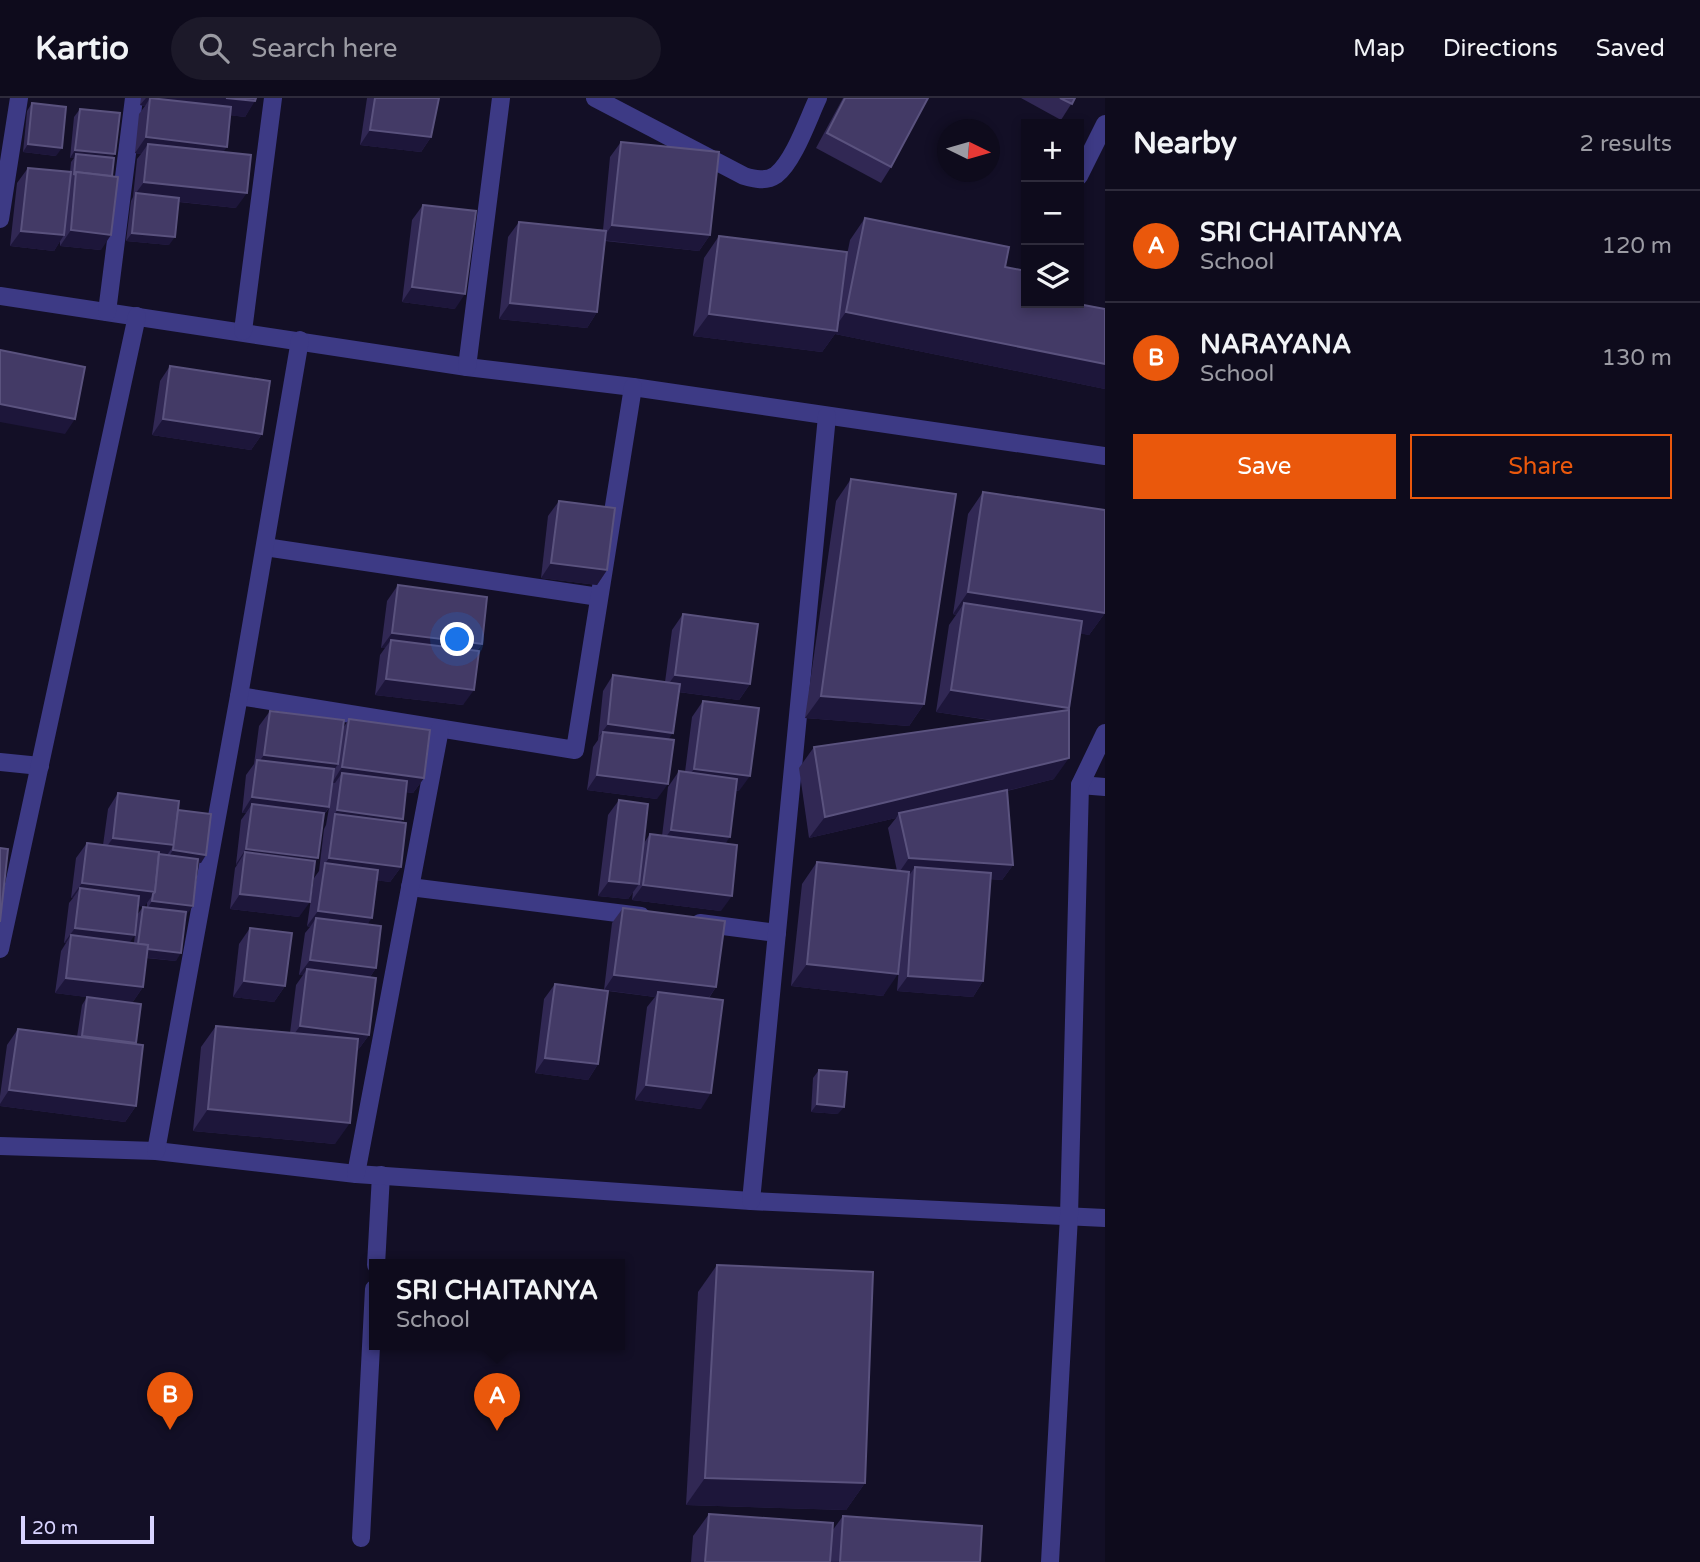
<!DOCTYPE html>
<meta charset="utf-8">
<style>
body{margin:0;font-family:"Varela Round",sans-serif;background:#1c1929;color:#f1f3f6}
.controls{position:absolute;right:21px;top:21px;display:grid;overflow:hidden;border-radius:0px;box-shadow:0 4px 10px #0003}
.controls button{width:63px;height:63px;display:grid;place-items:center;padding:0;border:0;border-bottom:2px solid #2e2b3b;background:#0e0b1c;color:#f1f3f6;font:35px sans-serif}
.compass{position:absolute;left:937px;top:21px;width:63px;height:63px;border-radius:50%;background:#0e0b1c;box-shadow:0 4px 10px #0003;rotate:95deg}
.scale{position:absolute;left:21px;bottom:18px;width:133px;box-sizing:border-box;padding-left:7px;border:4px solid #d9d4ff;border-top:0;font-size:19px;line-height:24px;white-space:nowrap;color:#d9d4ff;-webkit-text-stroke:5px #130f26;paint-order:stroke}
.you{position:absolute;left:458px;top:542px;width:24px;height:24px;margin:-18px;border:5px solid #fff;border-radius:50%;background:#1a73e8;box-shadow:0 0 0 10px #1a73e833}
.badge{display:grid;place-items:center;width:46px;height:46px;border-radius:50%;background:#ea580c;color:#fff;font-size:23px;font-weight:700}
.pin{position:absolute;translate:-50% -58px;filter:drop-shadow(0 2px 4px #0008)}
.pin::after{content:'';position:absolute;top:37px;width:24px;height:21px;background:inherit;clip-path:polygon(0 0,100% 0,50% 100%)}
.popup{position:absolute;left:369px;top:1161px;width:256px;height:91px;box-sizing:border-box;display:grid;place-content:center;border-radius:0px;background:#0e0b1c;filter:drop-shadow(0 2px 5px #0005);font-size:23px;white-space:nowrap;color:#9b9ba3}
.popup b{font-size:26px;color:#f1f3f6}
.popup::after{content:'';position:absolute;left:50%;top:100%;margin-left:-14px;border:14px solid transparent;border-top-color:#0e0b1c}
.list{margin:0;padding:0;list-style:none}
h2{display:flex;justify-content:space-between;align-items:center;height:91px;margin:0;padding:0 28px;font-size:30px}
h2 small{font-size:23px;font-weight:400;color:#9b9ba3}
.list li{display:grid;grid-template-columns:46px 1fr auto;gap:21px;align-items:center;box-sizing:border-box;height:112px;padding:0 28px;border-top:2px solid #2e2b3b}
.list b{display:block;font-size:26px;white-space:nowrap}
.list p{margin:0;font-size:23px;white-space:nowrap;color:#9b9ba3}
.list em{font-size:23px;font-style:normal;color:#9b9ba3}
.actions{display:flex;gap:14px;padding:21px 28px}
.actions a{flex:1;padding:16px 0;border:2px solid #ea580c;border-radius:0px;text-align:center;font-size:24px;color:#ea580c}
.actions .main{background:#ea580c;color:#fff}
.icon{flex:none;width:38px;height:38px;fill:none;stroke:currentColor;stroke-width:2;stroke-linecap:round;stroke-linejoin:round}
.map{position:relative;flex:none;width:1105px;height:1464px;overflow:hidden}
header{display:flex;align-items:center;gap:42px;box-sizing:border-box;height:98px;padding:0 35px;background:#0e0b1c;border-bottom:2px solid #2e2b3b}
header strong{font-size:33px}
nav{display:flex;gap:38px;margin-inline-start:auto;font-size:24px}
.search{width:490px;height:63px;background:#1c1929;display:flex;align-items:center;gap:18px;box-sizing:border-box;padding:0 24px;border-radius:38px;color:#9b9ba3;font-size:26px}
main{display:flex}
aside{flex:1;background:#0e0b1c}
.map>svg:first-child{display:block}
.lines{fill:none;stroke-linecap:round;stroke-linejoin:round}
.lane{stroke:#3d3a85;stroke-width:18}
.street{stroke:#3d3a85;stroke-width:18}
.wall{fill:#312854;fill-rule:evenodd}
.shaded-wall{fill:#1d163a}
.building{fill:#433a66;stroke:#5a527e;stroke-width:2}
</style>
<header>
<strong>Kartio</strong>
<div class="search"><svg class="icon" aria-label="search" viewBox="0 0 24 24"><circle cx="10" cy="10" r="6"/><path d="M15 15l6 6"/></svg>Search here</div>
<nav><a>Map</a><a>Directions</a><a>Saved</a></nav>
</header>
<main>
<div class="map">
<svg width="1105" height="1464" viewBox="0 0 1105 1464">
<rect width="100%" height="100%" fill="#130f26"/>
<g class="lines">
<!-- lane -->
<g class="lane">
<path d="M376 1167 381 1077"/>
<path d="M361 1440 374 1191"/>
</g>
<!-- street -->
<g class="street">
<path d="M595 0 744 78C754 81 766 84 776 77 794 63 808 21 818 0"/>
<path d="M1079 78 1105 26"/>
<path d="M0 121 19 0"/>
<path d="M0 198 467 269 633 289 1105 358"/>
<path d="M107 214 134 0"/>
<path d="M243 233 273 0"/>
<path d="M467 269 501 0"/>
<path d="M265 449 599 499"/>
<path d="M239 598 575 652 633 289"/>
<path d="M0 664 40 668"/>
<path d="M1080 687 1105 689"/>
<path d="M410 789 641 818"/>
<path d="M700 825 777 835"/>
<path d="M0 851 137 218"/>
<path d="M0 1048 156 1053 356 1076 751 1103 1105 1120"/>
<path d="M156 1053 239 598 300 242"/>
<path d="M356 1076 440 631"/>
<path d="M751 1103 827 318"/>
<path d="M1050 1464 1069 1118 1080 687 1105 635"/>
</g>
</g>
<!-- wall -->
<g class="wall">
<path d="M141 0H256L245 19 230 17 223 54 236 110 179 104 169 147 126 143 131 103 133 99 137 61 141 56 135 55 139 16 145 8 140 7Z"/>
<path d="M367 0H439L431 39 421 54 360 47Z"/>
<path d="M843 0H928L891 69 881 85 816 50Z"/>
<path d="M1021 0H1075L1061 22Z"/>
<path d="M32 5 56 58 23 54 27 13Z"/>
<path d="M80 11 113 60 101 152 60 148V143L54 153 10 148 17 85 28 70 70 74 71 64 74 60H70L74 19Z"/>
<path d="M621 44 710 137 699 153 605 143 597 214 587 230 499 221 508 139 519 124 603 132 610 59Z"/>
<path d="M423 107 455 211 402 204 412 122Z"/>
<path d="M865 120 1005 169 1026 205 1105 211V291L835 236 822 254 693 238 704 160 719 138 846 162 850 142Z"/>
<path d="M170 268 262 336 251 352 152 337 160 283Z"/>
<path d="M851 381 924 606 909 628 805 620 836 403Z"/>
<path d="M983 394 1105 515 1089 537 1080 535 1054 681 1007 693 1013 767 1002 782 990 781 983 883 973 899 897 893 899 869 883 898 791 888 802 786 817 764 897 773 888 730 896 720 809 740 799 670 814 649 996 623 936 614 949 527 956 517 953 516 968 416Z"/>
<path d="M559 403 607 472 597 487 541 480 548 418Z"/>
<path d="M398 487 482 546 477 553 463 607 375 597 380 557 385 550H381L387 503Z"/>
<path d="M683 516 750 586 739 602 678 594 657 701 587 692 593 649 598 642 603 593 613 577 665 584 672 532Z"/>
<path d="M703 603 739 693H736L726 745 721 813 632 802 633 794 628 801 598 798 608 717 619 702 644 745 650 736 662 738 668 689 679 673 685 674 692 619Z"/>
<path d="M270 613 343 630 349 621 424 680 413 695 406 694 403 721 400 724 401 769 390 784 376 782 368 826 376 870 370 879 369 937 358 952H357L335 1046 193 1033 201 949 216 928 290 935 296 887 303 877H299L305 835 310 829 307 828 314 780 319 773 324 731 326 727 329 710 324 717 315 765 299 819 230 811 235 770 237 767 236 766 241 722 246 715H242L246 677 254 666 259 628Z"/>
<path d="M118 695 178 712 201 765 198 764 176 863 146 860 143 889 132 905 136 945V1008L125 1024 0 1008V998L7 947 18 931 77 939 82 907 87 899 55 895 61 853 66 845H64L69 805 73 800H71L76 760 87 745 103 747 108 711ZM147 804V809H143L137 817 134 845 129 844 138 808Z"/>
<path d="M623 810 716 889 709 900 701 1011 635 1002 647 909 655 899 608 893 598 966 588 982 535 975 544 901 555 886 604 892 612 825Z"/>
<path d="M250 830 285 888 274 904 233 899 239 846Z"/>
<path d="M819 972 838 1016 811 1014 813 980Z"/>
<path d="M717 1167 865 1385 846 1412 686 1407 698 1194Z"/>
<path d="M709 1416 832 1433 843 1418 980 1464H691L693 1438Z"/>
</g>
<!-- shaded-wall -->
<g class="shaded-wall">
<path d="M146 0H226L255 3 245 19 149 8 150 0 145 8 140 7Z"/>
<path d="M370 32 431 39 421 54 360 47Z"/>
<path d="M146 39 227 49 216 64 148 46 141 56 135 55Z"/>
<path d="M28 46 62 50 56 58 23 54Z"/>
<path d="M75 52 115 56 110 64 76 56 74 60H70Z"/>
<path d="M144 84 247 95 236 110 136 99V95L133 99Z"/>
<path d="M612 127 710 137 699 153 602 142Z"/>
<path d="M71 132 111 137 101 152 60 148Z"/>
<path d="M21 133 64 137 54 153 10 148Z"/>
<path d="M132 135 175 139 169 147 126 143Z"/>
<path d="M412 189 465 196 455 211 402 204Z"/>
<path d="M510 205 597 214 587 230 499 221Z"/>
<path d="M846 214 1105 266V291L835 236 822 254 693 238 709 216 833 232Z"/>
<path d="M0 306 75 321 65 336 0 324Z"/>
<path d="M163 321 262 336 251 352 152 337Z"/>
<path d="M551 465 607 472 597 487 541 480Z"/>
<path d="M968 494 1105 515 1089 537 962 517 964 505 956 517 953 516Z"/>
<path d="M392 535 482 546 471 561 391 542 385 550H381Z"/>
<path d="M675 577 750 586 739 602 664 592Z"/>
<path d="M386 581 474 592 463 607 375 597Z"/>
<path d="M951 592 1069 610 1054 631 936 614Z"/>
<path d="M821 598 924 606 909 628 805 620Z"/>
<path d="M608 626 673 635 662 650 603 634 597 641Z"/>
<path d="M264 657 338 666 328 681 256 668Z"/>
<path d="M1069 660 1054 681 900 719 899 715 896 720 809 740 825 719Z"/>
<path d="M342 669 424 680 413 695 341 686 342 675 335 685H332Z"/>
<path d="M694 671 750 678 739 693 683 686Z"/>
<path d="M597 677 668 686 657 701 587 692Z"/>
<path d="M252 699 329 709 319 724 252 706 246 715H242Z"/>
<path d="M337 712 403 721 392 736 335 716Z"/>
<path d="M671 732 730 739 719 754 660 747Z"/>
<path d="M113 740 174 747 163 763 102 755Z"/>
<path d="M246 751 318 760 308 775 245 754 237 767 236 766Z"/>
<path d="M173 752 206 757 201 765 168 760Z"/>
<path d="M329 760 401 769 390 784 323 776 324 767Z"/>
<path d="M909 760 1013 767 1002 782 915 777V769L910 776H898Z"/>
<path d="M609 783 639 786 628 801 598 798Z"/>
<path d="M82 785 155 794 144 809 79 801 80 790 73 800H71Z"/>
<path d="M643 787 732 798 721 813 632 802Z"/>
<path d="M240 796 310 804 299 819 230 811Z"/>
<path d="M152 803 193 808 187 816 147 811Z"/>
<path d="M318 813 372 820 361 835 316 820 310 829 307 828Z"/>
<path d="M75 830 135 837 124 852 71 837 66 845H64Z"/>
<path d="M138 850 181 855 176 863 132 858Z"/>
<path d="M310 862 376 870 366 885 307 871 303 877H299Z"/>
<path d="M807 866 898 876 883 898 791 888Z"/>
<path d="M614 877 716 889 705 905 658 894 655 899 604 892Z"/>
<path d="M908 878 983 883 973 899 897 893Z"/>
<path d="M66 880 143 889 132 905 55 895Z"/>
<path d="M244 883 285 888 274 904 233 899Z"/>
<path d="M300 928 369 937 358 952 289 943Z"/>
<path d="M82 938 136 945 130 953 76 946Z"/>
<path d="M545 960 598 966 588 982 535 975Z"/>
<path d="M646 987 711 995 701 1011 635 1002Z"/>
<path d="M9 992 136 1008 125 1024 0 1008V1006Z"/>
<path d="M817 1006 844 1009 838 1016 811 1014Z"/>
<path d="M208 1011 350 1025 335 1046 193 1033Z"/>
<path d="M705 1380 865 1385 846 1412 686 1407Z"/>
</g>
<!-- building -->
<g class="building">
<path d="M150 0 231 9 227 49 146 39Z"/>
<path d="M226 0H256L255 3Z"/>
<path d="M375 0H439L431 39 370 32Z"/>
<path d="M845 0H928L891 69 827 35Z"/>
<path d="M1060 0H1075L1072 6Z"/>
<path d="M32 5 66 9 62 50 28 46Z"/>
<path d="M80 11 120 15 115 56 75 52Z"/>
<path d="M621 44 719 54 710 137 612 127Z"/>
<path d="M148 46 251 57 247 95 144 84Z"/>
<path d="M76 56 114 60 112 78 76 74 74 77Z"/>
<path d="M28 70 71 74 64 137 21 133Z"/>
<path d="M76 74 118 79 111 137 71 132Z"/>
<path d="M136 95 179 100 175 139 132 135Z"/>
<path d="M423 107 476 113 465 196 412 189Z"/>
<path d="M865 120 1009 149 1005 169 1026 173V205H1073L1105 211V266L846 214Z"/>
<path d="M519 124 606 133 597 214 510 205Z"/>
<path d="M719 138 847 154 837 233 709 216Z"/>
<path d="M0 252 85 269 75 321 0 306Z"/>
<path d="M170 268 270 283 262 336 163 321Z"/>
<path d="M851 381 956 396 924 606 821 598Z"/>
<path d="M983 394 1105 412V515L968 494Z"/>
<path d="M559 403 615 410 607 472 551 465Z"/>
<path d="M398 487 487 499 482 546 392 535Z"/>
<path d="M964 505 1082 523 1069 610 951 592Z"/>
<path d="M683 516 758 526 750 586 675 577Z"/>
<path d="M391 542 479 553 474 592 386 581Z"/>
<path d="M613 577 680 586 673 635 608 626Z"/>
<path d="M703 603 759 610 750 678 694 671Z"/>
<path d="M1069 612V660L825 719 814 649Z"/>
<path d="M270 613 344 622 338 666 264 657Z"/>
<path d="M349 621 430 632 424 680 342 669Z"/>
<path d="M603 634 674 642 668 686 597 677Z"/>
<path d="M257 662 334 671 329 709 252 699Z"/>
<path d="M679 673 737 681 730 739 671 732Z"/>
<path d="M342 675 407 683 403 721 337 712Z"/>
<path d="M1007 692 1013 767 909 760 899 715Z"/>
<path d="M118 695 179 703 174 747 113 740Z"/>
<path d="M619 702 648 706 639 786 609 783Z"/>
<path d="M252 706 324 715 318 760 246 751Z"/>
<path d="M178 712 211 716 206 757 173 752Z"/>
<path d="M335 716 406 725 401 769 329 760Z"/>
<path d="M650 736 737 747 732 798 643 787Z"/>
<path d="M87 745 159 754 155 794 82 785Z"/>
<path d="M0 750 8 751 0 824Z"/>
<path d="M245 754 315 763 310 804 240 796Z"/>
<path d="M159 756 198 761 193 808 152 803 153 796 155 794Z"/>
<path d="M817 764 909 774 898 876 807 866Z"/>
<path d="M325 765 378 772 372 820 318 813Z"/>
<path d="M915 769 991 775 983 883 908 878Z"/>
<path d="M80 790 139 798 135 837 75 830Z"/>
<path d="M143 809 186 814 181 855 147 851 148 847 138 846Z"/>
<path d="M623 810 725 823 716 889 614 877Z"/>
<path d="M316 820 381 828 376 870 310 862Z"/>
<path d="M250 830 292 835 285 888 244 883Z"/>
<path d="M71 837 148 847 143 889 66 880Z"/>
<path d="M307 871 376 880 369 937 300 928Z"/>
<path d="M555 886 608 893 598 966 545 960Z"/>
<path d="M658 894 723 902 711 995 646 987Z"/>
<path d="M87 899 141 906 136 945 82 938Z"/>
<path d="M216 928 358 941 350 1025 208 1011Z"/>
<path d="M18 931 143 947 136 1008 9 992Z"/>
<path d="M819 972 847 974 844 1009 817 1006Z"/>
<path d="M717 1167 873 1174 865 1385 705 1380Z"/>
<path d="M709 1416 833 1425 830 1464H705Z"/>
<path d="M843 1418 982 1428 980 1464H840Z"/>
</g>
</svg>
<div class="controls">
<button>+</button>
<button>−</button>
<button><svg class="icon" aria-label="layers" viewBox="0 0 24 24"><path d="M12 4l9 5-9 5-9-5zM3 14l9 5 9-5"/></svg></button>
</div>
<svg class="compass" viewBox="-18 -18 36 36"><path d="M0-13l5 13h-10z" fill="#e53935"/><path d="M0 13l5-13h-10z" fill="#9b9ba3"/></svg>
<div class="scale">20 m</div>
<div class="you"></div>
<div class="pin badge" style="left:497px;top:1333px">A</div>
<div class="popup"><b>SRI CHAITANYA</b>School</div>
<div class="pin badge" style="left:170px;top:1332px">B</div>
</div>
<aside>
<h2>Nearby<small>2 results</small></h2>
<ul class="list">
<li><span class="badge">A</span><div><b>SRI CHAITANYA</b><p>School</p></div><em>120 m</em></li>
<li><span class="badge">B</span><div><b>NARAYANA</b><p>School</p></div><em>130 m</em></li>
</ul>
<div class="actions"><a class="main">Save</a><a>Share</a></div>
</aside>
</main>
